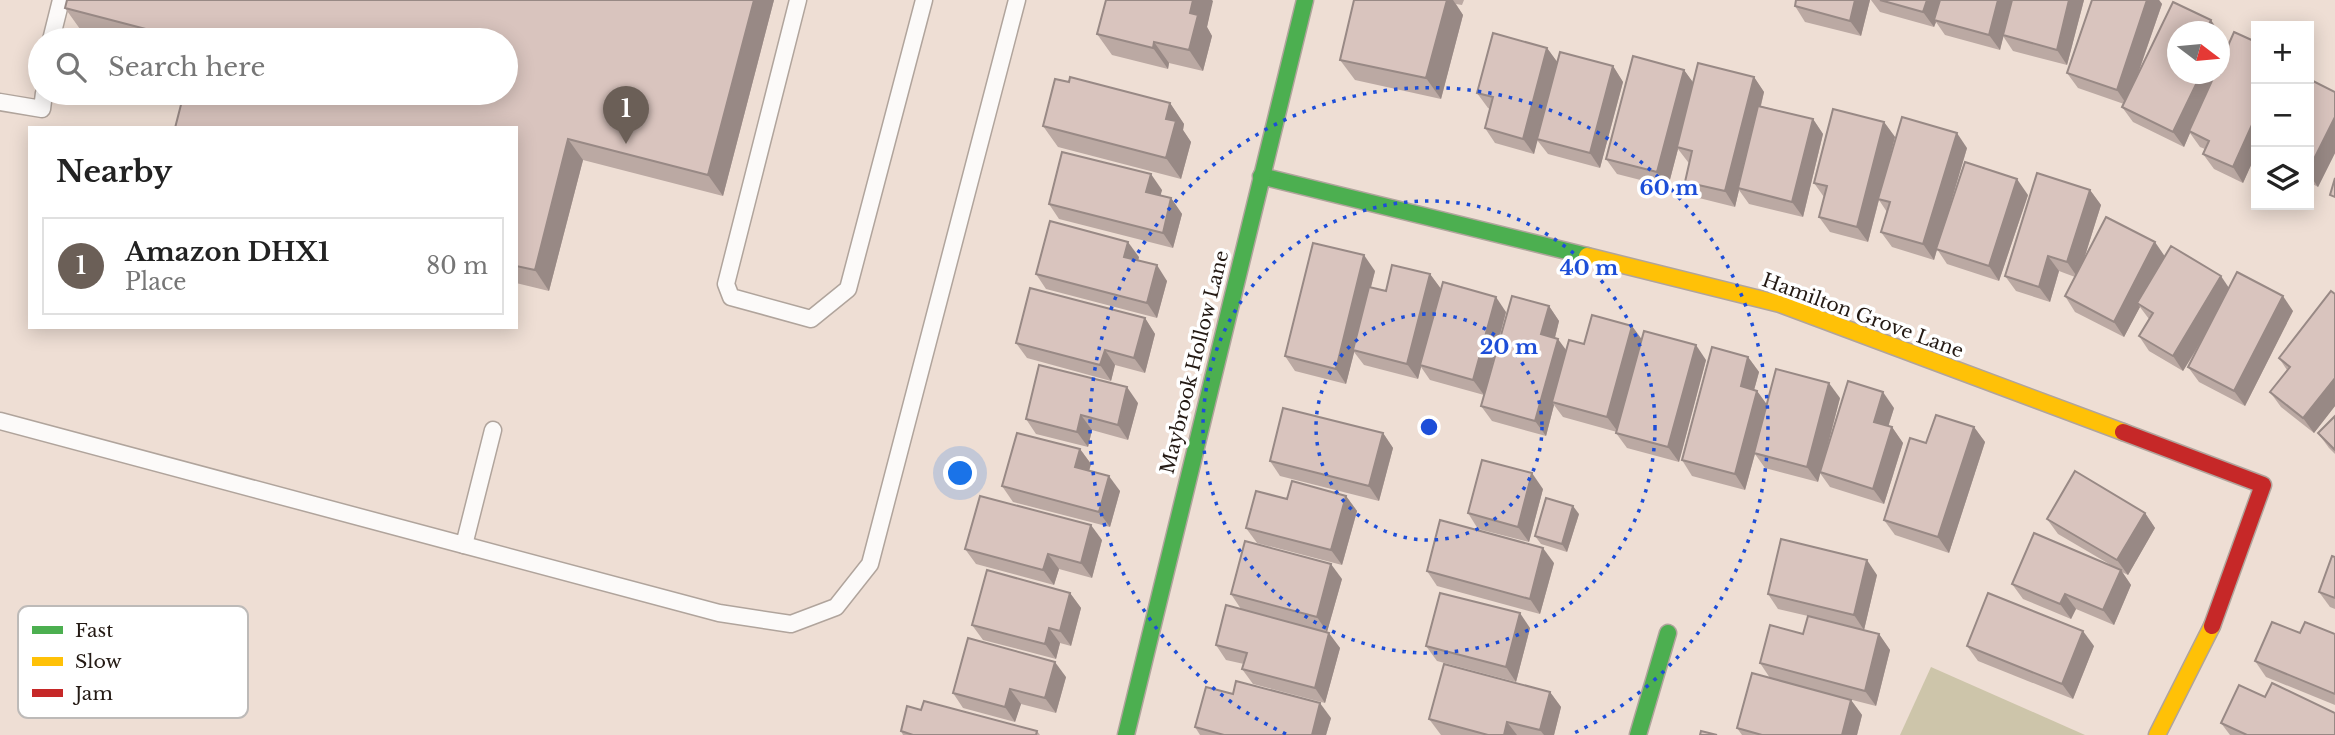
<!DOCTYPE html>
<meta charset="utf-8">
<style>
body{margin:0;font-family:"Libre Baskerville",serif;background:#f2f2f2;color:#222}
.controls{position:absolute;right:21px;top:21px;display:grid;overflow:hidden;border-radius:0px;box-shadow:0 4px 18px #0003}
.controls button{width:63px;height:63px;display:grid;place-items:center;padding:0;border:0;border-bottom:2px solid #e0e0e0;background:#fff;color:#222;font:35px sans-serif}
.compass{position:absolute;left:2167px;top:21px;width:63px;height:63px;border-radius:50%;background:#fff;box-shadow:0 4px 18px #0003;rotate:106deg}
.you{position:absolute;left:961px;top:474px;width:24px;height:24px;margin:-18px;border:5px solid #fff;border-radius:50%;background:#1a73e8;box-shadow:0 0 0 10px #1a73e833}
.badge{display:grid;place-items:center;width:46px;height:46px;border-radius:50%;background:#6b5f57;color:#fff;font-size:23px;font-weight:700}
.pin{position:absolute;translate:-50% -58px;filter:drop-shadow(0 2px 4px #0008)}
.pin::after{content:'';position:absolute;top:37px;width:24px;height:21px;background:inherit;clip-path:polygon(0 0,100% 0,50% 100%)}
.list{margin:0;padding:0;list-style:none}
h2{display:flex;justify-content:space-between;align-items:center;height:91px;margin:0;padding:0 28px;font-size:30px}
h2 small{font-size:23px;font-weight:400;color:#767676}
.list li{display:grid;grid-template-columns:46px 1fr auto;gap:21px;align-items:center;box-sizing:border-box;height:98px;margin:0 14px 14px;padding:0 14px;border:2px solid #e0e0e0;border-radius:0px}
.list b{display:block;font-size:26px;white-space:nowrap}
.list p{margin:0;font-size:23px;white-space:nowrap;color:#767676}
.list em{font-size:23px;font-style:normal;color:#767676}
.icon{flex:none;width:38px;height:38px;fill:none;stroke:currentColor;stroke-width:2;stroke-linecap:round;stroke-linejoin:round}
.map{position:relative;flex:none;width:2335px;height:735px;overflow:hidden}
.search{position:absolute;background:#fff;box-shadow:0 4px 18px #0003;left:28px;top:28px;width:490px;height:77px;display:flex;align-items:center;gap:18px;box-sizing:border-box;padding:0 24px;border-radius:38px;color:#767676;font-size:26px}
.panel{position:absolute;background:#fff;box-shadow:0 4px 18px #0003;left:28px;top:126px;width:490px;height:203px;border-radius:0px}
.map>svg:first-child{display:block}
.green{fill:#cdc5aa}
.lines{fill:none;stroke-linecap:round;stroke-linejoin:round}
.lane-casing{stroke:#b0a49c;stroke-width:19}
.fast-casing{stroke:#b0a49c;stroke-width:19}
.slow-casing{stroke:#b0a49c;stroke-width:19}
.jam-casing{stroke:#b0a49c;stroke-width:19}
.lane{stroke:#fcfaf9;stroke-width:16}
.fast{stroke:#4caf50;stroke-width:16}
.slow{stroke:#ffc107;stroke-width:16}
.jam{stroke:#c62828;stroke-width:16}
.wall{fill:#bba9a3}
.shaded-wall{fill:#988985}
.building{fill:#d9c4be;stroke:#988985;stroke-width:2}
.ring{fill:none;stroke:#1d4ed8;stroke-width:3.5;stroke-dasharray:3.5 7}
.labels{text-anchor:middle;stroke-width:7;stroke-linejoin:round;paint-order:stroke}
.street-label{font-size:19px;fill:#241a14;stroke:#fff}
.key{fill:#fff;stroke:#bdbab8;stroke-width:2}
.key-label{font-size:19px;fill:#241a14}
.centre{fill:#1d4ed8;stroke:#fff;stroke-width:3.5}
.ring-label{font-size:21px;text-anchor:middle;font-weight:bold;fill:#1d4ed8;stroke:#fff;stroke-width:7;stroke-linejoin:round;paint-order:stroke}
</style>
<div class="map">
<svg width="2335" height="735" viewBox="0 0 2335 735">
<rect width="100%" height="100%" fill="#eeded4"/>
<!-- green -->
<path class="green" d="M1931 667 2085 735H1900Z"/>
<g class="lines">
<defs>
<g id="lane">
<path d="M798 0 726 284 731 297 811 319 848 289 924 0"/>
<path d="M51 40 61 0"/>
<path d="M0 102 42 109 44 93"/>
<path d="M0 421 464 545 493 430"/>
<path d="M464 545 719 613 791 624 836 607 870 564 1017 0"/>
</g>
<g id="fast">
<path d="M1261 176 1587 256"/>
<path d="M1126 735 1305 0"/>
<path d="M1638 735 1668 633"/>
</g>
<g id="slow">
<path d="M1587 256 1780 304 2123 432"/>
<path d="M2157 735 2212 626"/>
</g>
<path id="jam" d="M2123 432 2263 485 2212 626"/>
</defs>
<!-- lane casing -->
<use href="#lane" class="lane-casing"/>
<!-- fast casing -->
<use href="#fast" class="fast-casing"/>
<!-- slow casing -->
<use href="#slow" class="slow-casing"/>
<!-- jam casing -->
<use href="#jam" class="jam-casing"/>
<!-- lane -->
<use href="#lane" class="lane"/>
<!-- fast -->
<use href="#fast" class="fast"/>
<!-- slow -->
<use href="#slow" class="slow"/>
<!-- jam -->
<use href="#jam" class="jam"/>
</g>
<!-- wall -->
<g class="wall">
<path d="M774 0 723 196 583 160 549 291 516 283V128L506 40H122L80 29 65 8Z"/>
<path d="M1106 0H1212L1207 27 1212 36 1203 71 1169 63 1168 69 1112 55 1097 34Z"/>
<path d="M1354 0H1464L1462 5 1456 4 1463 15 1441 99 1355 80 1340 60Z"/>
<path d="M1796 0H1870L1861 36 1805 22 1795 6Z"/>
<path d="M1871 0H2084L2067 65 2013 51 2003 36 2000 50 1945 35 1936 22 1934 27 1880 12Z"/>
<path d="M2092 0H2159L2162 4 2137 77 2178 32 2220 74 2256 42V154L2243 183 2214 169 2203 154 2205 149 2200 147 2190 133 2184 147 2133 122 2122 107 2124 104 2078 88 2067 73Z"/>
<path d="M1547 48 1557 62 1613 66 1623 82 1600 168 1548 154 1537 140 1534 154 1495 143 1485 128 1490 109 1488 108 1477 93Z"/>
<path d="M1684 70 1693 83 1754 77 1764 92 1761 106 1813 119 1823 134 1803 217 1749 204 1739 190 1735 207 1695 197 1685 182 1689 163 1688 162 1678 149 1668 187 1617 174 1606 159Z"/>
<path d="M2309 79 2335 92V153L2318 187 2309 182Z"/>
<path d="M1170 103 1184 124 1183 130 1191 142 1181 179 1058 147 1043 126Z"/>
<path d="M1884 122 1895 137 1887 167 1967 148 1944 225 2028 195 1999 281 1947 264 1937 249 1934 260 1892 247 1881 232 1887 212 1879 200 1868 242 1830 232 1819 217 1824 197 1814 183Z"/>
<path d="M1162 190 1160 196 1171 198 1182 214 1173 248 1059 219 1049 204Z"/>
<path d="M2090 190 2101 205 2083 262 2165 257 2229 288 2293 311 2245 406 2199 382 2188 367 2201 343 2183 371 2149 351 2139 336 2149 319 2140 307 2124 337 2075 312 2065 296 2075 277 2059 271 2050 302 2016 291 2005 276Z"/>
<path d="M1139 257 1138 261 1167 281 1157 318 1046 289 1036 274Z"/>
<path d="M1375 271 1371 287 1386 291 1430 274 1441 289 1506 312 1484 395 1430 380 1421 367 1418 379 1364 365 1354 352 1346 384 1295 371 1285 356Z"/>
<path d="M2335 294V406L2314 433 2281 407 2270 392 2287 370 2279 358Z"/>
<path d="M1549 306 1559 321 1555 338 1566 351 1632 326 1641 339 1706 360 1679 462 1627 448 1616 433 1617 432 1563 417 1554 405 1546 436 1492 421 1481 406Z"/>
<path d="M1145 318 1155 334 1145 373 1115 365 1111 381 1027 358 1016 343Z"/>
<path d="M1748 357 1759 372 1754 390 1757 391 1767 405 1840 398 1826 452 1894 408 1888 426 1892 427 1903 443 1884 504 1830 487 1820 473 1818 482 1765 468 1755 454 1745 490 1692 476 1682 460Z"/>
<path d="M1138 403 1128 440 1092 430 1088 447 1036 434 1026 419Z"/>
<path d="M2335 416V454L2329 448 2318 433Z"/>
<path d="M1974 427 1985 442 1949 553 1895 535 1884 520 1926 443Z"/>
<path d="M1383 433 1393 448 1379 501 1280 476 1270 461Z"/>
<path d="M1080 449 1091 464 1089 470 1120 491 1110 527 1013 502 1002 486Z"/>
<path d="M1543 489 1529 542 1478 529 1468 513Z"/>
<path d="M1346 496 1357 511 1342 565 1257 543 1246 528 1287 499Z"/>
<path d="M2145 513 2155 528 2128 575 2122 572 2131 585 2114 625 2076 609 2071 619 2023 599 2012 584 2116 568 2058 534 2047 519Z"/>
<path d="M1579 514 1567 552 1541 544 1535 536Z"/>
<path d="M1102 540 1092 578 1059 569 1054 585 976 564 965 549Z"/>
<path d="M2335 557V609L2330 607 2319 592Z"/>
<path d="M1554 563 1540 614 1437 586 1427 571Z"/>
<path d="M1877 575 1864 630 1879 634 1890 650 1876 706 1821 692 1851 700 1862 715 1857 735H1742L1737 728 1770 678 1760 663 1803 634 1808 616 1778 609 1768 594Z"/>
<path d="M1342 579 1327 632 1340 648 1325 703 1253 684 1242 669 1244 664 1226 660 1216 645 1241 609 1231 594Z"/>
<path d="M1070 593 1081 608 1071 646 1060 643 1056 659 983 640 972 625Z"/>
<path d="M1530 628 1516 682 1437 661 1426 646Z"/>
<path d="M2300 633 2335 634V705L2266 677 2255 661Z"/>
<path d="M1967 646H2094L2073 699 1978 661Z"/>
<path d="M1066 677 1056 713 1021 704 1015 722 963 708 953 693Z"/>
<path d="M1550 692 1561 707 1554 735H1441L1429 719Z"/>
<path d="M2265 697 2335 735H2230L2221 723Z"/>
<path d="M921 710 1037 731 1040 735H903L901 731Z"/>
<path d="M1331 718 1326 735H1200L1195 727Z"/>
</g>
<!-- shaded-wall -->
<g class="shaded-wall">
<path d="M754 0H774L723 196 708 175Z"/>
<path d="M1193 0H1212L1213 1 1207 27 1212 36 1203 71 1189 50 1190 13Z"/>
<path d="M1447 0H1453L1463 15 1441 99 1426 78Z"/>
<path d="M1855 0H1870L1861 36 1850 21Z"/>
<path d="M1927 0H1942L1934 20 1936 22 1934 27 1923 12Z"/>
<path d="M1998 0H2013L2000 50 1989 35Z"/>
<path d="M2069 0H2084L2067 65 2057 50Z"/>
<path d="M2147 0H2159L2162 4 2127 105 2117 90Z"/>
<path d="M2211 20 2219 32H2206Z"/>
<path d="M1154 42 1169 63 1168 69 1153 48Z"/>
<path d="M1547 48 1558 63 1534 154 1523 139Z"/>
<path d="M1613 66 1623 82 1600 168 1590 153Z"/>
<path d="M1684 70 1695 85 1677 147 1678 149 1668 187 1657 172Z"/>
<path d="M2201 74H2219L2189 131 2190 133 2184 147 2173 132Z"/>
<path d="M1754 77 1764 92 1740 189 1738 188 1739 190 1735 207 1725 191Z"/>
<path d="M1170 103 1184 124 1183 130 1191 142 1181 179 1166 158V119Z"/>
<path d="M2256 116V154L2243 183 2233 167Z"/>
<path d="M2335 117V153L2318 187 2309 174V169Z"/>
<path d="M1813 119 1823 134 1803 217 1792 202Z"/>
<path d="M1884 122 1895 137 1868 242 1857 227Z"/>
<path d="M1957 133 1967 148 1934 260 1923 244Z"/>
<path d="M568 139 583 160 549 291 535 270Z"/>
<path d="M1151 174 1162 190 1157 208 1146 192Z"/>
<path d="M2017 179 2028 195 1999 281 1989 266Z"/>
<path d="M2090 190 2101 205 2078 278 2067 262Z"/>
<path d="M1171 198 1182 214 1173 248 1163 233Z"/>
<path d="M1128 242 1139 257 1135 272 1124 257Z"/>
<path d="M2155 242 2166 258 2137 303 2140 307 2124 337 2114 322Z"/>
<path d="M1364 255 1375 271 1346 384 1336 369Z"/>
<path d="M2048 256 2059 271 2050 302 2039 287Z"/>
<path d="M1157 265 1167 281 1157 318 1147 303Z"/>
<path d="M1430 274 1441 289 1420 365 1421 367 1418 379 1407 364Z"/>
<path d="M2221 276 2231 291 2183 371 2173 356Z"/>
<path d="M2283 296 2293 311 2245 406 2234 391Z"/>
<path d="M1496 297 1506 312 1484 395 1473 380Z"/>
<path d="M1549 306 1559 321 1552 349 1541 334Z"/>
<path d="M1145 318 1155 334 1145 373 1134 358Z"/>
<path d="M1632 326 1643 341 1618 432 1607 417Z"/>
<path d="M1558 339 1569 354 1552 402 1554 405 1546 436 1535 421Z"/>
<path d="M1696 345 1706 360 1679 462 1668 447Z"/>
<path d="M1105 350 1115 365 1111 381 1100 365Z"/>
<path d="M1748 357 1759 372 1751 401 1741 386Z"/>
<path d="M2335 378V406L2314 433 2303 418Z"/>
<path d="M1829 383 1840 398 1818 482 1807 467Z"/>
<path d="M1127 387 1138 403 1128 440 1118 425Z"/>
<path d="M1757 391 1768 406 1745 490 1735 474Z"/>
<path d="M1883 392 1894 408 1885 437 1874 422Z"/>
<path d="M1081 415 1092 430 1088 447 1077 432Z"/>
<path d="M1892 427 1903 443 1884 504 1873 489Z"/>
<path d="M1974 427 1985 442 1949 553 1938 537Z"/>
<path d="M1383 433 1393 448 1379 501 1369 486Z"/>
<path d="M1080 449 1091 464 1086 482 1075 467Z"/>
<path d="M1532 473 1543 489 1529 542 1518 527Z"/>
<path d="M1109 476 1120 491 1110 527 1099 512Z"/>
<path d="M1346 496 1357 511 1342 565 1331 550Z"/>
<path d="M1573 506 1579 514 1567 552 1562 544Z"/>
<path d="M2145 513 2155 528 2128 575 2117 560Z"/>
<path d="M1091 525 1102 540 1092 578 1081 563Z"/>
<path d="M1543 548 1554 563 1540 614 1530 599Z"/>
<path d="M1048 554 1059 569 1054 585 1043 570Z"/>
<path d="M1867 560 1877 575 1864 630 1854 615Z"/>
<path d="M1331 564 1342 579 1327 632 1317 617Z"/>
<path d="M2121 570 2131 585 2114 625 2103 610Z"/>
<path d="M1070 593 1081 608 1071 646 1060 631Z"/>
<path d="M2065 594 2076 609 2071 619 2060 604Z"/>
<path d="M1520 613 1530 628 1516 682 1506 667Z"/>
<path d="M1049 628 1060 643 1056 659 1045 644Z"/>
<path d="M2083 631 2094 646 2073 699 2062 684Z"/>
<path d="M1329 633 1340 648 1325 703 1315 688Z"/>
<path d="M1879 634 1890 650 1876 706 1865 691Z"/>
<path d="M1055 662 1066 677 1056 713 1045 698Z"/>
<path d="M1010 689 1021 704 1015 722 1005 707Z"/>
<path d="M1550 692 1561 707 1554 735H1544L1540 730Z"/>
<path d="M1851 700 1862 715 1857 735H1842Z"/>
<path d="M1320 703 1331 718 1326 735H1312Z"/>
<path d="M1507 722 1517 735H1504Z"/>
</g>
<!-- building -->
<g class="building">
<path d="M67 0H754L708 175 568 139 535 270 516 266V128H175L184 93H506V40H188L65 8Z"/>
<path d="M1106 0H1193L1190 13 1198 15 1189 50 1154 42 1153 48 1097 34Z"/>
<path d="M1354 0H1447L1426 78 1340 60Z"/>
<path d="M1796 0H1855L1850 21 1795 6Z"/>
<path d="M1880 0H1927L1923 12Z"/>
<path d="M1940 0H1998L1989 35 1934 20Z"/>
<path d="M2012 0H2069L2057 50 2003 35Z"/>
<path d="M2092 0H2147L2117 90 2067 73Z"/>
<path d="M2173 2 2211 20 2206 32H2178V74H2201L2173 132 2122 107Z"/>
<path d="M2234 32 2256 42V116L2233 167 2203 154 2209 141 2189 131 2215 74H2220V64Z"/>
<path d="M1493 33 1547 48 1523 139 1485 128 1493 97 1477 93Z"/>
<path d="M1560 52 1613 66 1590 153 1537 139Z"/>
<path d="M1633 56 1684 70 1657 172 1606 159Z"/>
<path d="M1698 63 1754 77 1725 191 1685 182 1692 151 1677 147Z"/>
<path d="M1070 77 1170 103 1166 119 1176 121 1166 158 1043 126 1055 79 1069 82Z"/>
<path d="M2309 79 2335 92V117L2309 169Z"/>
<path d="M1758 106 1813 119 1792 202 1738 188Z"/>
<path d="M1833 109 1884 122 1857 227 1819 217 1827 186 1814 183Z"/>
<path d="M1902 117 1957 133 1923 244 1881 232 1890 202 1878 199Z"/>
<path d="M1062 152 1151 174 1146 192 1171 198 1163 233 1049 204Z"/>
<path d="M1965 162 2017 179 1989 266 1936 249Z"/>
<path d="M2037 173 2090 190 2067 262 2048 256 2039 287 2005 276Z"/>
<path d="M2335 178V197L2330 195Z"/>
<path d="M2106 217 2155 242 2114 322 2065 296Z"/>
<path d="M1050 221 1128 242 1124 257 1157 265 1147 303 1036 274Z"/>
<path d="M1313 243 1364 255 1336 369 1285 356Z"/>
<path d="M2171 246 2221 276 2173 356 2139 336 2153 313 2137 303Z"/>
<path d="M1392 265 1430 274 1407 364 1353 350 1369 287 1386 291Z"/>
<path d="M2237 272 2283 296 2234 391 2188 367Z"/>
<path d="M1443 282 1496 297 1473 380 1420 365Z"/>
<path d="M1030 288 1145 318 1134 358 1105 350 1100 365 1016 343Z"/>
<path d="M2331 291 2335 294V378L2303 418 2270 392 2290 367 2279 358Z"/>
<path d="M1512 296 1549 306 1541 334 1558 339 1535 421 1481 406Z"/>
<path d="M1592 315 1632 326 1607 417 1552 402 1569 340 1584 344Z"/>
<path d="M1644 331 1696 345 1668 447 1616 433Z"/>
<path d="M1712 347 1748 357 1741 386 1757 391 1735 474 1682 460Z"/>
<path d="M1039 365 1127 387 1118 425 1081 415 1077 432 1026 419Z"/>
<path d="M1776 369 1829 383 1807 467 1754 453Z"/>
<path d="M1848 381 1883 392 1874 422 1892 427 1873 489 1820 472Z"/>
<path d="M1283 408 1383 433 1369 486 1270 461Z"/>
<path d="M1936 415 1974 427 1938 537 1884 520 1910 438 1926 443Z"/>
<path d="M2335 416V450L2318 433Z"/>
<path d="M1017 433 1080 449 1075 467 1109 476 1099 512 1002 486Z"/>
<path d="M1482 460 1532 473 1518 527 1468 513Z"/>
<path d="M2075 471 2145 513 2117 560 2047 519Z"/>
<path d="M1292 481 1346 496 1331 550 1246 528 1256 491 1287 499Z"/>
<path d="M980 496 1091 525 1081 563 1048 554 1043 570 965 549Z"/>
<path d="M1546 498 1573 506 1562 544 1535 536Z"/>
<path d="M1440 520 1543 548 1530 599 1427 571Z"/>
<path d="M2034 533 2121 570 2103 610 2065 594 2060 604 2012 584Z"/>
<path d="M1781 539 1867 560 1854 615 1768 594Z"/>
<path d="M1245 541 1331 564 1317 617 1231 594Z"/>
<path d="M2332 556 2335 557V598L2319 592Z"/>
<path d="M987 570 1070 593 1060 631 1049 628 1045 644 972 625Z"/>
<path d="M1440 593 1520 613 1506 667 1426 646Z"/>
<path d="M1988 593 2083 631 2062 684 1967 646Z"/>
<path d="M1226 605 1329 633 1315 688 1242 669 1247 653 1216 645Z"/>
<path d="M1808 616 1879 634 1865 691 1760 663 1770 625 1803 634Z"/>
<path d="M2272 622 2300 633 2305 622 2335 634V694L2255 661Z"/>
<path d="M968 638 1055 662 1045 698 1010 689 1005 707 953 693Z"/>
<path d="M1444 664 1550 692 1540 730 1507 722 1504 735H1488L1429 719Z"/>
<path d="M1752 673 1851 700 1842 735H1762L1737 728Z"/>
<path d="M1236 681 1320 703 1312 735H1224L1195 727 1206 687 1233 694Z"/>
<path d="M2272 683 2335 713V735H2247L2221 723 2239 685 2265 697Z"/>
<path d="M924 701 1037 731 1036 735H913L901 731 907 706 921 710Z"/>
<path d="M1701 731 1717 735H1700Z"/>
</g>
<!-- distance rings -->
<g class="ring">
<circle cx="1429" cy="427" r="113"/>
<circle cx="1429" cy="427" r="226"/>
<path d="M1286 734A339 339 0 1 1 1572 734"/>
</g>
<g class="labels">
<!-- street labels -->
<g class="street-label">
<text transform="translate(1863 315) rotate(20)" y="7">Hamilton Grove Lane</text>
<text transform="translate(1194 362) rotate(-76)" y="7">Maybrook Hollow Lane</text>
</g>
</g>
<!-- legend -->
<rect x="18" y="606" width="230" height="112" rx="10" class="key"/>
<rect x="32" y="626" width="31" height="8" fill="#4caf50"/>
<rect x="32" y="657" width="31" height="9" fill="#ffc107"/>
<rect x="32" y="689" width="31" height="8" fill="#c62828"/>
<g class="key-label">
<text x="75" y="637">Fast</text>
<text x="75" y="668">Slow</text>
<text x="75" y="700">Jam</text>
</g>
<circle cx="1429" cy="427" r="10" class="centre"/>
<g class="ring-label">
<text x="1669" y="195">60 m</text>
<text x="1589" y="275">40 m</text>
<text x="1509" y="354">20 m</text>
</g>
</svg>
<div class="controls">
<button>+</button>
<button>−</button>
<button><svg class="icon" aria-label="layers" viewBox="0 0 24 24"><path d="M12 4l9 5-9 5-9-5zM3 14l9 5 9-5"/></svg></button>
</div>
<svg class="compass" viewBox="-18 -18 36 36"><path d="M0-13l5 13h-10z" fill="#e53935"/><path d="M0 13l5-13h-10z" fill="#767676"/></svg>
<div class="you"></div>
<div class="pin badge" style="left:626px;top:144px">1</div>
<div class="search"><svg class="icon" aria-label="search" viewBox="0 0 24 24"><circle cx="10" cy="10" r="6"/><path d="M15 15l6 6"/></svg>Search here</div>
<section class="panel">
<h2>Nearby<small></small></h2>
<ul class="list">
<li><span class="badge">1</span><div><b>Amazon DHX1</b><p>Place</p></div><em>80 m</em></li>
</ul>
</section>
</div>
